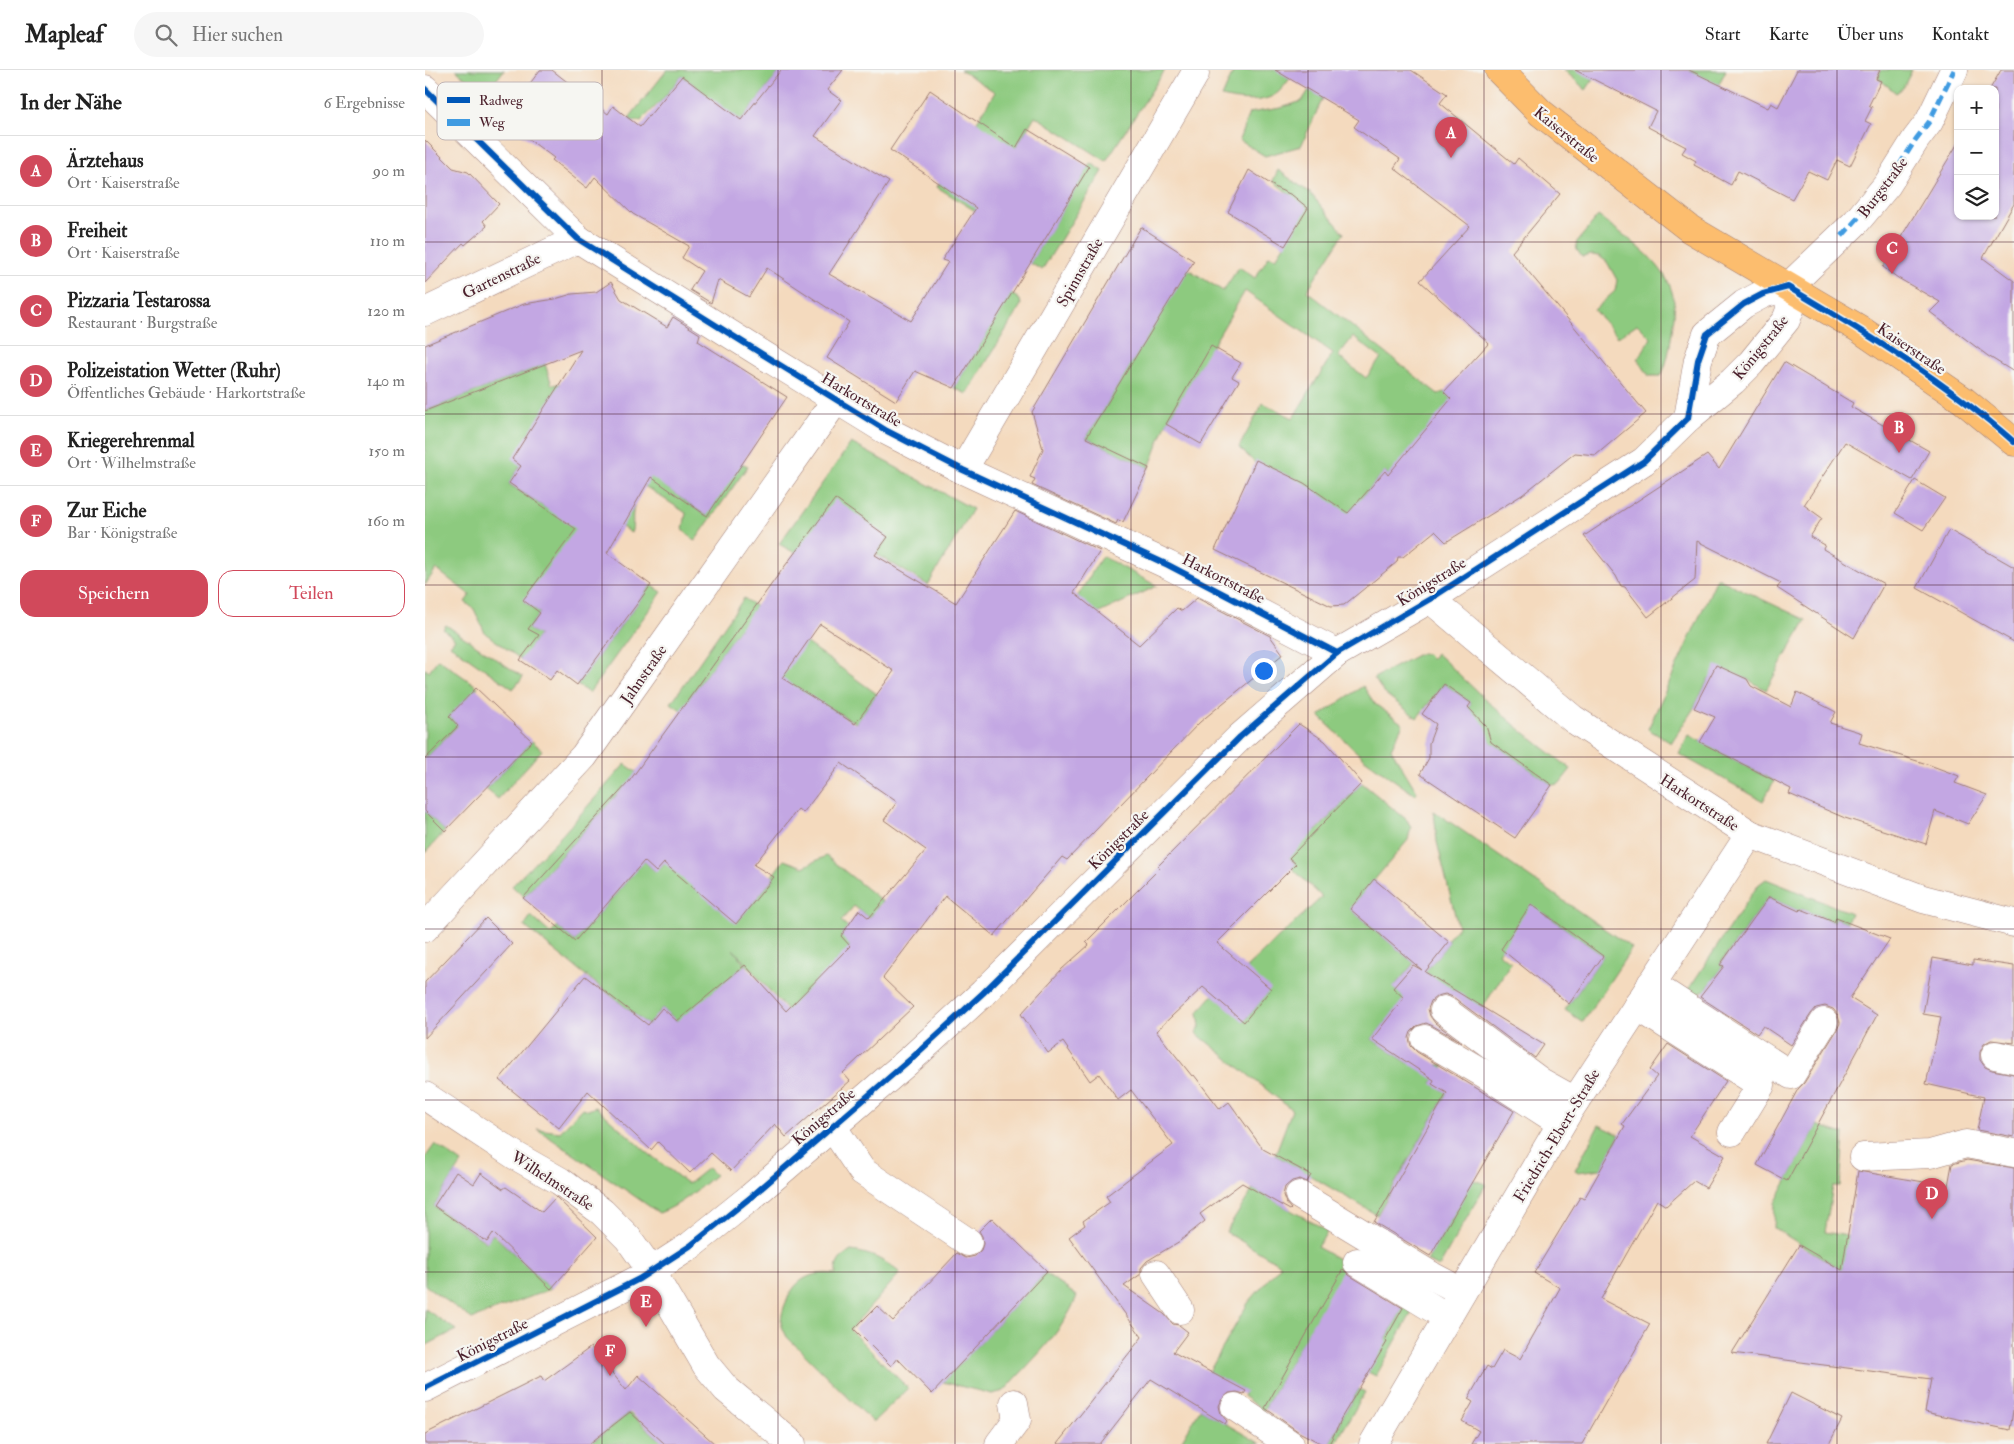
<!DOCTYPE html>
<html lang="de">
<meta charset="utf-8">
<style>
body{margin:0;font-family:"IM FELL Double Pica",serif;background:#f6f6f6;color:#222}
.controls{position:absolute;right:15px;top:15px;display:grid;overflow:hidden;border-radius:10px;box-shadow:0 1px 4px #0004}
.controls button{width:45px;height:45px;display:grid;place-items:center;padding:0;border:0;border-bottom:1px solid #e0e0e0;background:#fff;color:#222;font:25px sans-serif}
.you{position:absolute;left:838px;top:600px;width:18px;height:18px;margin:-12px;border:4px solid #fff;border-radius:50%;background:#1a73e8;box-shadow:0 0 0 8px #1a73e833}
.badge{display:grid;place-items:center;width:32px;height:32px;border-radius:50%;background:#d1495b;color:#fff;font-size:16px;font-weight:700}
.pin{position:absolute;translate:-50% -41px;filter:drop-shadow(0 1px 2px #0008)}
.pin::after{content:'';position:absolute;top:26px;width:18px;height:15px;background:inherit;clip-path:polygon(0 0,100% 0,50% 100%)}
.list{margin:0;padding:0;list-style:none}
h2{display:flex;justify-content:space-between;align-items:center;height:65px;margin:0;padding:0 20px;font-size:21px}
h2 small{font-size:16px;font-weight:400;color:#767676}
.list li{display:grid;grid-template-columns:32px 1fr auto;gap:15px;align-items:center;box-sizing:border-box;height:70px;padding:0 20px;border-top:1px solid #e0e0e0}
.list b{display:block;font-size:19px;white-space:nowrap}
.list p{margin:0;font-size:16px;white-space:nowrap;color:#767676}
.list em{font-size:16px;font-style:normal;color:#767676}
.actions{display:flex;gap:10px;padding:15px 20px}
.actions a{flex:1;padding:11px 0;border:1px solid #d1495b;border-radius:15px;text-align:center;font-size:18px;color:#d1495b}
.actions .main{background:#d1495b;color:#fff}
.icon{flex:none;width:28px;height:28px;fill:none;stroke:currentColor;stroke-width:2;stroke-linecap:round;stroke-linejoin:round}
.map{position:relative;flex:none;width:1589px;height:1374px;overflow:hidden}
header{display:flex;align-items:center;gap:30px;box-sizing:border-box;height:70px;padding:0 25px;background:#fff;border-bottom:1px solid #e0e0e0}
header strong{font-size:24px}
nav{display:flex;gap:28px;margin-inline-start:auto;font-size:18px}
.search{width:350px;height:45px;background:#f6f6f6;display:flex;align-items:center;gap:12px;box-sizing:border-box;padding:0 18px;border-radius:28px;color:#767676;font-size:19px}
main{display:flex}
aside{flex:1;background:#fff}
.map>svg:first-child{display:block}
.green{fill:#8dca7f;stroke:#6c7455;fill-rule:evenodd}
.building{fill:#c3a7e3;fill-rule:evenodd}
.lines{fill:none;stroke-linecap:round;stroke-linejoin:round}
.minor-casing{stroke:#9f7c74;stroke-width:29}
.major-casing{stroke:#9f7c74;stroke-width:29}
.minor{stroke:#fff;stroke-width:28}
.major{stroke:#fcbd6e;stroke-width:28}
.quiet{stroke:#409be1;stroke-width:5;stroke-dasharray:10 5;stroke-linecap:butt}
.cycleway-casing{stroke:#f6f6f2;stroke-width:9}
.cycleway{stroke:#0057b8;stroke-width:6}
.grid{fill:none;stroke:#4a1f2b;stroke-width:1;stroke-opacity:0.55}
.labels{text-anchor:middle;stroke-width:4.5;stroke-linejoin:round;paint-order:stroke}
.street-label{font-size:16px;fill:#4a1f2b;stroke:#f6f6f2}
.key{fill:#f6f6f2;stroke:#c2b6b6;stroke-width:1}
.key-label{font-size:14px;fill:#4a1f2b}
</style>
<header>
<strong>Mapleaf</strong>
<div class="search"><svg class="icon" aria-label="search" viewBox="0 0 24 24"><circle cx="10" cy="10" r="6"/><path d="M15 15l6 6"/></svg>Hier suchen</div>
<nav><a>Start</a><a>Karte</a><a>Über uns</a><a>Kontakt</a></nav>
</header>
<main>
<aside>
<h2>In der Nähe<small>6 Ergebnisse</small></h2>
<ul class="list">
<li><span class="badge">A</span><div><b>Ärztehaus</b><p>Ort · Kaiserstraße</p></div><em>90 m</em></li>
<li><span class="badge">B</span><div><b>Freiheit</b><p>Ort · Kaiserstraße</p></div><em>110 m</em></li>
<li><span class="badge">C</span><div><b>Pizzaria Testarossa</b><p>Restaurant · Burgstraße</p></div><em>120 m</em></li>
<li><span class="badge">D</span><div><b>Polizeistation Wetter (Ruhr)</b><p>Öffentliches Gebäude · Harkortstraße</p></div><em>140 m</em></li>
<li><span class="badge">E</span><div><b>Kriegerehrenmal</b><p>Ort · Wilhelmstraße</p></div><em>150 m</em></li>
<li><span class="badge">F</span><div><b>Zur Eiche</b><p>Bar · Königstraße</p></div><em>160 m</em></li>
</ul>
<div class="actions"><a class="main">Speichern</a><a>Teilen</a></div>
</aside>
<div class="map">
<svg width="1589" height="1374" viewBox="0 0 1589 1374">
<rect width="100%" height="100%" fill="#f6f6f2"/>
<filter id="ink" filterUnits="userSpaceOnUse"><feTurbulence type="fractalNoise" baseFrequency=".02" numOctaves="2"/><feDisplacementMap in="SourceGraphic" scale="10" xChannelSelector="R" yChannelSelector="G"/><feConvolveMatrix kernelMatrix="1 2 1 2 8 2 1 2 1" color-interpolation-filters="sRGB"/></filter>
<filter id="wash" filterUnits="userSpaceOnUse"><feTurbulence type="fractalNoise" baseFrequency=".0096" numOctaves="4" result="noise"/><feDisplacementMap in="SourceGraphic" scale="20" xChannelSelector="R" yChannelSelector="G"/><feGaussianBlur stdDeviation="1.12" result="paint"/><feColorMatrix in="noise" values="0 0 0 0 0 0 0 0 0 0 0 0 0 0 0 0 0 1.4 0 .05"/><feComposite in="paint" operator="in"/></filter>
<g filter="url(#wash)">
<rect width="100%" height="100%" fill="#f4dabe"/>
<!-- green -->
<g class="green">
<path d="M31 0H79L59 26Z"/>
<path d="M242 0H356L292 80 272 17 257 6 236 31 216 51H208L204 48Z"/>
<path d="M535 0H740L681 91 610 46 552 142 512 117 570 22Z"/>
<path d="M809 0H856L867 6C862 12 857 20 851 24 837 34 812 31 797 27Z"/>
<path d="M1139 0H1169L1171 5 1161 20Z"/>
<path d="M1263 0H1301L1293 16Z"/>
<path d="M1456 0H1487L1478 18 1471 23 1453 8Z"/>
<path d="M884 20 898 28 876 76 840 86 814 70 824 43 856 38 877 31Z"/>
<path d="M666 93 678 101 617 200 605 193Z"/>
<path d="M853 100 885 123 919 163 882 221 1013 324 1019 322 1040 342 970 415 960 401 938 426 942 433 957 480 831 394 814 377 838 333 868 348 908 283 820 221 741 354 724 398 661 368 763 199 798 221 814 197 830 208 844 186 851 188 882 138 848 111ZM928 267 956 288 941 308 913 286Z"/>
<path d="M1173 146C1197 164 1239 191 1247 222 1251 235 1249 248 1247 261 1245 276 1243 292 1236 306H1224L1213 289 1226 268 1212 254 1193 267 1169 240 1190 221 1192 210 1182 192 1174 186 1167 185 1157 187 1152 180 1151 173Z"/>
<path d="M586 223 595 230 596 235 542 324 529 318Z"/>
<path d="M120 294 127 315 149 311 84 414 119 437 126 439 182 473 99 531 115 543 103 559 114 565 103 580 112 601 60 563 49 539 40 532 45 525 11 499 0 515V341Z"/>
<path d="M185 331 237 414 281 446 316 393 323 396 270 471 258 460 261 443 218 415C214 424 209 432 208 442 207 450 209 455 206 463L197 457Z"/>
<path d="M426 373 548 439 503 515 451 484 463 467 370 483 354 474Z"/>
<path d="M677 486 732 516 674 543 649 573 631 562Z"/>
<path d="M1292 508 1381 550 1341 620 1322 609 1298 602 1284 608 1269 638 1246 673 1223 659Z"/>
<path d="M226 515 237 522 164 623 152 615Z"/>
<path d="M319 528 452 624 431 653 403 637 358 694 315 558 266 626V647L246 633Z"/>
<path d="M21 555 98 607 88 619 25 575 30 569 18 559Z"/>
<path d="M1011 583C1031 600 1048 619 1068 636 1093 659 1119 678 1146 699L1134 714 1127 715 1034 650 1046 633 1019 614 992 648 959 623 949 608 994 584H1002L1007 589Z"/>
<path d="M13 589 53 617 24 646 33 655 0 689V599L4 601Z"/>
<path d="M938 616 950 634 978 654 966 679 992 722 990 725 938 688 894 646Z"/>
<path d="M1264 665 1349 711 1338 731 1254 684Z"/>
<path d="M107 671 117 680 73 729 61 719Z"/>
<path d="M200 694 271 744 311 853 349 808 347 806 359 790 378 797 401 786 457 831 444 848 429 836 416 851 423 857 425 876 375 955 308 879 320 895 282 927 271 967 237 938 223 955 99 856 106 846 126 864 132 856 150 871 219 791 231 802 259 771 200 716 99 827 87 816 138 764Z"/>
<path d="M937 713 982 750 986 757 983 770 925 839 989 893 968 918 980 928 947 969 983 993 1020 995 1007 1013 1022 1023 952 1145 850 1085 867 1040 771 963 775 957 773 942 788 925 820 951 845 919 820 899 897 827 867 798 871 793 838 766 877 747 891 761Z"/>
<path d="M0 741 20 761 0 783Z"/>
<path d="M1009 741 1207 878 1158 952 1140 940 1178 886 1119 843 1109 860 1076 879 1073 883 1086 892 1057 939 1000 902 1024 872 1022 870 1033 857 1012 772Z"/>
<path d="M1341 809 1426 843 1422 852 1411 848 1409 852 1377 839 1374 841 1344 827 1295 894 1299 896 1282 918 1284 925 1278 920 1269 932 1259 926 1333 815Z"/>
<path d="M171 1037 223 1083 263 1114 283 1098 290 1105C273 1119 255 1136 234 1143L112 1059 135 1062 157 1038 163 1040Z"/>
<path d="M1174 1055 1195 1065 1176 1099 1153 1102 1150 1100Z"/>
<path d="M1392 1055 1419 1064 1415 1116H1408L1400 1162 1422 1166V1168L1428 1169 1417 1200 1349 1158 1350 1133Z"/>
<path d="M10 1074 37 1093 9 1136 61 1172 68 1164 126 1219 47 1249 0 1215V1088Z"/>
<path d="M1048 1110 1061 1114 1014 1197 1002 1191Z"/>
<path d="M828 1119 903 1161 892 1177 922 1194 838 1341 818 1326 820 1321 784 1302 823 1233 856 1195 801 1162Z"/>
<path d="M426 1181C445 1183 460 1190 475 1203L425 1260 483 1318 448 1352 362 1267C360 1263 357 1257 356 1253 356 1246 359 1236 362 1230 371 1208 388 1201 411 1204 410 1192 416 1187 426 1181Z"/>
<path d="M620 1203 652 1226C637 1264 606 1291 579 1321L567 1324 518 1312Z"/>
<path d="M981 1232 990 1237 951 1306 943 1302Z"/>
<path d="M0 1239 31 1260 0 1276Z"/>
<path d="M934 1319 940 1322 910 1374H904L916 1352 915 1350Z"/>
<path d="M775 1339 836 1374H755Z"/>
<path d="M204 1343 239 1373 245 1374H165Z"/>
</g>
<g id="blocks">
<!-- building -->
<g class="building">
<path d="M115 0H127L183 44 188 36 215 57 257 6 316 50 356 0H418L402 20 416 30 390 66 464 112 404 204 486 251 523 192 517 190 551 138 465 80 505 20 591 78 602 59 664 97 529 318 490 301 471 331 402 288 424 252 342 198 324 227 293 210 286 233 265 220 277 201 257 188 264 176 208 144 170 107 162 118 127 90 129 88 78 50Z"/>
<path d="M850 0H986L1022 24 1015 33 1089 94 1093 88 1135 124 1087 182 1221 343 1171 385 1150 383 1097 425 1021 472 1010 461 978 487H973L972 492 919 535 906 536 790 480 831 390 879 413 923 443 960 401 963 405 1026 329 1019 322 1064 273 995 211 1045 156 969 98 975 89 929 57 934 50Z"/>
<path d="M1150 0H1264L1343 38 1346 33 1353 37 1372 0H1455L1451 9 1456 11 1444 35 1447 37 1440 51 1446 54 1425 96 1412 90 1402 110 1383 101 1367 129 1313 101 1306 115 1269 95 1271 91 1257 83 1261 77 1223 57 1231 41Z"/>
<path d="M1576 0H1589V134L1558 188 1589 211V302L1563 286 1505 242 1515 232 1473 208 1458 197 1533 73V146H1570V19H1565Z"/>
<path d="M0 70 28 98 43 102 74 134 58 151 62 156 40 175 38 173 0 213Z"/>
<path d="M824 100 853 119 867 125 883 138 860 176 803 142Z"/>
<path d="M716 157 769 191 661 368 724 398 698 452 693 450 691 454 607 415 610 409 605 407 618 379 607 342Z"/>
<path d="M186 212 196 229 242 257 248 247 275 264 273 271 362 327 282 446 226 407 182 483 226 515 152 615 132 600 125 610 95 590 114 565 103 559 115 543 98 530 151 459 84 413 96 396 87 389 156 280 0 341V275L99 234 130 229 147 224 171 222Z"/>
<path d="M786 276 816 293 807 307 814 311 776 374 741 354Z"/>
<path d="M1359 292 1428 333 1426 337 1504 381 1487 410 1420 372 1379 435 1397 448 1385 467 1400 475 1398 479 1459 514 1429 568 1352 518 1356 513 1272 471 1270 510 1223 547 1200 517 1196 516 1191 506 1159 466 1282 385 1294 399Z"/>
<path d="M1490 410 1520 428 1498 460 1470 443Z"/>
<path d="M410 429 463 467 450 485 531 533 590 441 675 481 649 523 714 575 752 538 757 541 772 528 845 566 858 584 775 652 642 790 637 787 569 866 520 826 458 908 488 937 418 1003 425 1011 361 1067 350 1054 306 1101 286 1083 265 1103 233 1072 226 1080 163 1021 134 1058 74 1010 160 906 223 955 237 938 252 951 320 895 361 941 425 876 416 866 434 840 444 848 501 780 459 750 472 732 416 693 378 743 373 739 329 795 349 807 311 854 239 793 231 802 219 791 150 871 98 828 203 713 351 508ZM395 554 469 601 430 654 357 608Z"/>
<path d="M1524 460 1589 497V572L1492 518Z"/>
<path d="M1291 595 1322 609 1326 616 1366 637 1372 622 1411 642 1405 653 1437 663 1434 673 1502 694 1534 706 1530 713 1562 725 1543 754 1510 741 1501 774 1420 748 1364 724 1366 719 1275 672 1290 647 1269 638Z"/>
<path d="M1019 614 1046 633 1043 637 1061 656 1066 672 1127 715 1090 768 995 704 1004 688V673L1011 654 997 644Z"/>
<path d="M51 618 107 671 20 761 0 741V689L33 656 24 646Z"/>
<path d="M874 654 900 671 937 713 864 788 871 794 792 873 846 919 819 952 778 917 731 961 767 1006 769 1005 795 1039 804 1032 838 1079 886 1105 882 1112 875 1109 867 1111 860 1117 858 1125 861 1133 866 1139 865 1140 817 1113 775 1144 780 1151 755 1171 722 1191 716 1198V1204L699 1216 739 1244 748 1254 754 1255 763 1262 748 1282 821 1321 819 1324 812 1322 804 1323 797 1329 794 1336 796 1344 802 1351 800 1354 726 1309 675 1374H632L717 1267 644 1167 660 1155 658 1151 685 1132 681 1126 748 1075 706 1020 693 1030 674 1004 665 1011 638 972 623 983 596 944 637 899 664 875 661 872 735 798 733 796Z"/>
<path d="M949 809 1024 872 1000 902 1119 975 1110 988 1028 927 1020 924 1012 926 1006 931 1003 939 1005 946 1010 953 1036 972 1008 956 1001 953 992 956 986 962 984 968 986 976 992 982 1089 1041 1005 1186 949 1152 1022 1023 1007 1014 1009 1010 947 969 979 928 968 918 988 895 997 900 925 839Z"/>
<path d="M1344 827 1374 841 1376 839 1409 852 1411 848 1465 869 1425 928 1452 945 1362 1111 1332 1095 1373 1019 1379 1013 1412 960 1415 953 1413 945 1408 939 1400 936 1391 938 1386 944 1366 975 1338 956 1332 964 1275 927 1299 896 1295 895Z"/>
<path d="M1106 834 1178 886 1144 934 1076 879Z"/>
<path d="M61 848 87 874 0 968V912Z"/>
<path d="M1508 888 1548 895V890L1589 896V973L1566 970 1559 974 1555 982V990L1560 997 1567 1000 1589 1004V1067L1552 1060 1559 1027 1501 1014 1516 947 1498 944Z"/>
<path d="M1243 974 1301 1011 1265 1066 1300 1086 1281 1118 1269 1111 1241 1136 1232 1130 1176 1229 1225 1254 1157 1374H1046L1054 1361 1037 1351 1048 1332 1043 1329 1062 1296 1067 1299 1078 1280 1095 1289 1135 1218 1109 1203 1155 1127 1159 1129 1200 1056 1197 1054 1232 1006 1225 1000Z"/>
<path d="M1542 1090 1589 1098V1334L1585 1360 1500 1342 1506 1309 1307 1283 1374 1175 1417 1200 1433 1101 1523 1116 1527 1094Z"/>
<path d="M31 1102 49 1114 56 1103 78 1119 81 1117 117 1142 131 1127 172 1167 126 1219 68 1163 62 1172 9 1136Z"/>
<path d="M567 1148 622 1201 507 1324 472 1288 466 1296 429 1259 452 1236 468 1251 532 1183 541 1188 550 1186 556 1180 558 1174 557 1166 554 1161Z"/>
<path d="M918 1199 924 1205 978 1238 960 1270 962 1272 915 1350 916 1351 904 1374H897L874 1362 840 1338Z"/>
<path d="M166 1277 201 1320 213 1305 290 1374H240L205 1342 164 1374H0V1364L116 1306 119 1311Z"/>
<path d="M1366 1323 1417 1349 1404 1374H1341Z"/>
</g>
</g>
</g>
<g filter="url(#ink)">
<use href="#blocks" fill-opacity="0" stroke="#9f7c74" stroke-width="1"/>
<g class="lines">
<defs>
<g id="minor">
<path d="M0 19 153 169 337 284 462 361 538 400 743 495 912 583"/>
<path d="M0 242 153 169"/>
<path d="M1263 348 1273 290 1282 264 1319 234 1338 224 1363 217 1431 152 1462 115 1491 69 1504 52 1529 0"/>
<path d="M538 400 770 4"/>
<path d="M1005 529 1148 649 1325 764 1498 829 1589 853"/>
<path d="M0 858 159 686 411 330"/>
<path d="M1226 914 1366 1005 1399 952"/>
<path d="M1212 936 1336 1015 1307 1062"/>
<path d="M1019 940 1116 1012 1150 1031"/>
<path d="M1000 969 1063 1006 1136 1053"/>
<path d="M1570 985 1589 989"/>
<path d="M0 1026 91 1086 135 1111 177 1142 203 1168 227 1202 281 1295 301 1319 367 1374"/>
<path d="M407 1056 437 1101 543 1172"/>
<path d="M1438 1087 1505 1084 1541 1074 1589 1083"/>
<path d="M874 1125 1007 1206 1037 1222"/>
<path d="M932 1192 1022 1247"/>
<path d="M731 1204 755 1240"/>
<path d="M0 1318 214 1209 265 1176 326 1127 488 987 558 923 815 667 912 583 1005 529 1219 391 1263 348 1308 311 1326 293 1361 250 1365 240 1363 217"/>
<path d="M810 1337 865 1374"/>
<path d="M574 1374 592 1350 589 1333"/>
<path d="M948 1374 1145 1039 1325 764"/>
</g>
<path id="major" d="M1074 0 1116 43 1265 159 1433 258 1538 330 1589 372"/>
</defs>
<!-- minor casing -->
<use href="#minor" class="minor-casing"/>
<!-- major casing -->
<use href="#major" class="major-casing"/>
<!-- minor -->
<use href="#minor" class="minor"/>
<!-- major -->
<use href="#major" class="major"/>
<!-- quiet -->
<path class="quiet" d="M1417 166 1462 115 1491 69 1504 52 1529 0"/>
<defs>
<g id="cycleway">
<path d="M0 19 153 169 337 284 462 361 538 400 743 495 912 583"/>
<path d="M0 1318 214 1209 265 1176 326 1127 488 987 558 923 815 667 912 583 1005 529 1219 391 1263 348 1273 290 1282 264 1319 234 1338 224 1363 217C1441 263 1520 311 1589 372"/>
</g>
</defs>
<!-- cycleway casing -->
<use href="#cycleway" class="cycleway-casing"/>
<!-- cycleway -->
<use href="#cycleway" class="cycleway"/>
</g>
</g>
<!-- grid -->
<path class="grid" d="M177 0V1374M353 0V1374M530 0V1374M706 0V1374M883 0V1374M1059 0V1374M1236 0V1374M1412 0V1374M0 172H1589M0 344H1589M0 515H1589M0 687H1589M0 859H1589M0 1030H1589M0 1202H1589"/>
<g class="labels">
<!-- street labels -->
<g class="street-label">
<text transform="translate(1142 64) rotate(39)" y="6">Kaiserstraße</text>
<text transform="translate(1457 117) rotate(-53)" y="6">Burgstraße</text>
<text transform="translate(654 202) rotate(-60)" y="6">Spinnstraße</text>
<text transform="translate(76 205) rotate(-26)" y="6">Gartenstraße</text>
<text transform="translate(1335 277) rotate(-51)" y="6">Königstraße</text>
<text transform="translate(1487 278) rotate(34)" y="6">Kaiserstraße</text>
<text transform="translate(437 329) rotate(31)" y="6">Harkortstraße</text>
<text transform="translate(799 508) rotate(27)" y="6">Harkortstraße</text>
<text transform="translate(1006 511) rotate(-32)" y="6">Königstraße</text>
<text transform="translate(218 604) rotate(-55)" y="6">Jahnstraße</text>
<text transform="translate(1275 732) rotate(33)" y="6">Harkortstraße</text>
<text transform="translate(693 769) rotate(-45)" y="6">Königstraße</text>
<text transform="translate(398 1046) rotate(-41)" y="6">Königstraße</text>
<text transform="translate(1131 1065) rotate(-59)" y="6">Friedrich-Ebert-Straße</text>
<text transform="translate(128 1110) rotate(33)" y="6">Wilhelmstraße</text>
<text transform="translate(67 1269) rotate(-27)" y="6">Königstraße</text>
</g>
</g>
<!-- legend -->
<rect x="12" y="12" width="166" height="58" rx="8" class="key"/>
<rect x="22" y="27" width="23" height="6" fill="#0057b8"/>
<rect x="22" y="49" width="23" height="7" fill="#409be1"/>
<g class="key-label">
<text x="54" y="35">Radweg</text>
<text x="54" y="57">Weg</text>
</g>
</svg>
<div class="controls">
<button>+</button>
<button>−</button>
<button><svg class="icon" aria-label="layers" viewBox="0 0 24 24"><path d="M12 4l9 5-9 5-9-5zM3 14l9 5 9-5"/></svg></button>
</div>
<div class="you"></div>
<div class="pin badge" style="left:1026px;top:88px">A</div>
<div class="pin badge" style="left:1474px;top:383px">B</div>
<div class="pin badge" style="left:1467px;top:204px">C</div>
<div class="pin badge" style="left:1507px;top:1149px">D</div>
<div class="pin badge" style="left:221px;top:1257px">E</div>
<div class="pin badge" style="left:185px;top:1306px">F</div>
</div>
</main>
